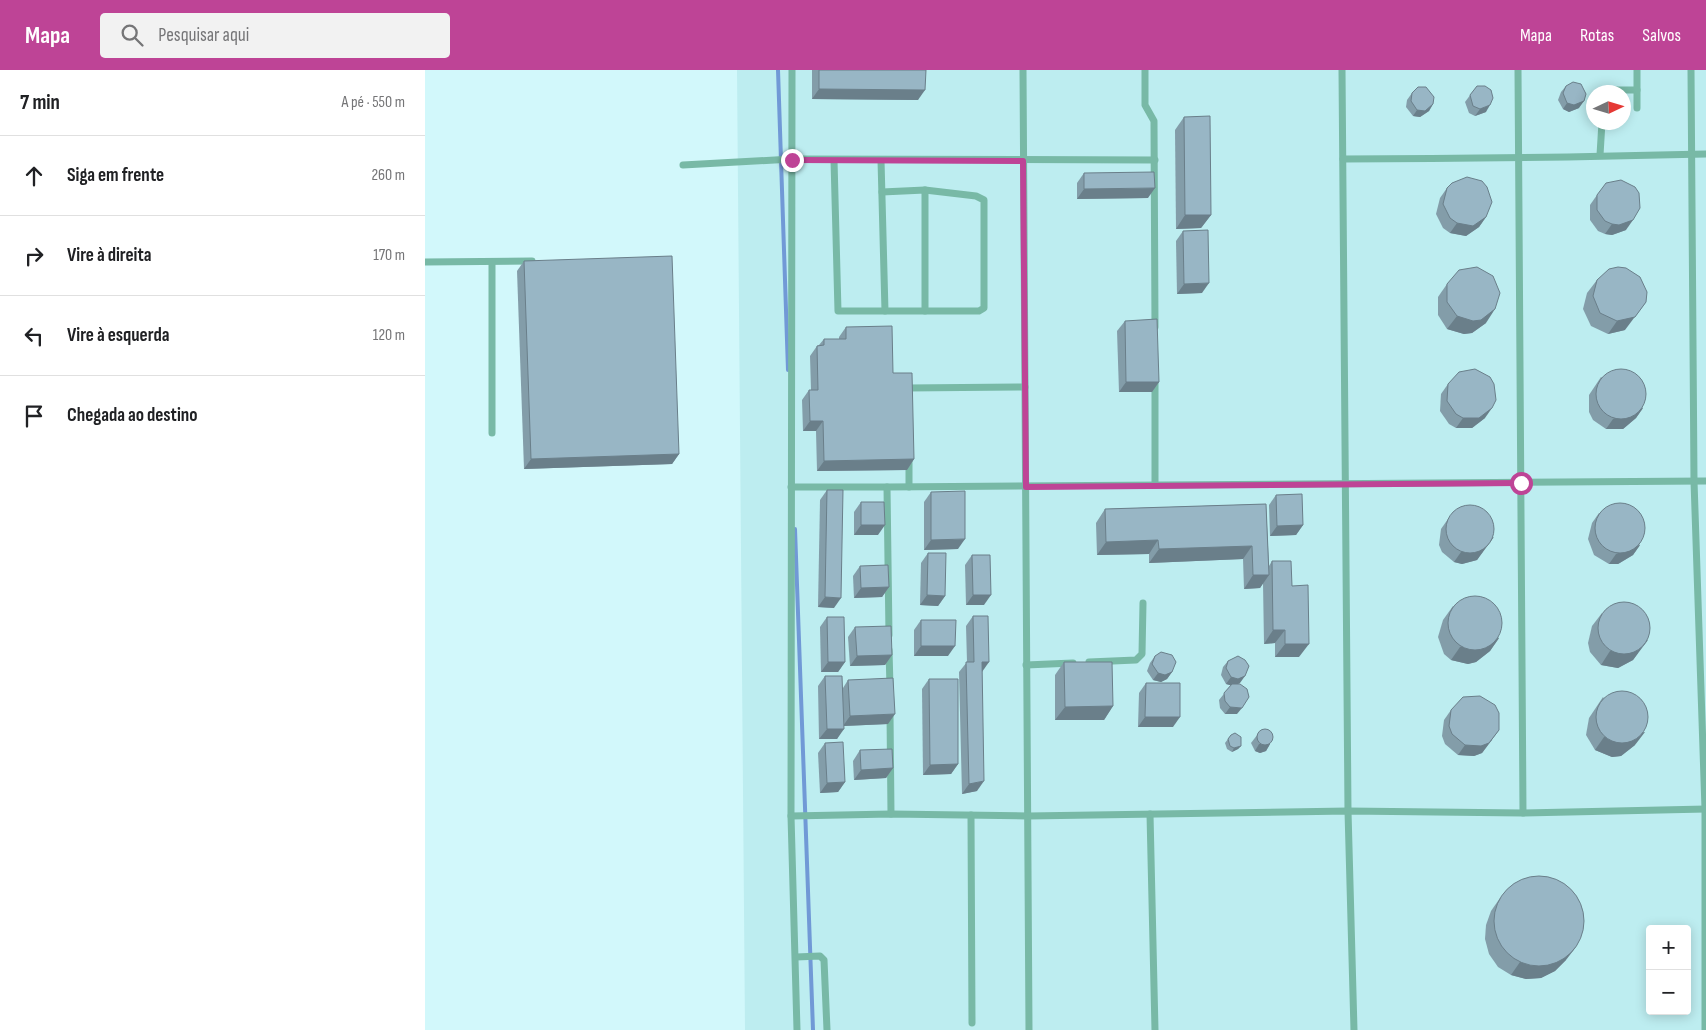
<!DOCTYPE html>
<html lang="pt">
<meta charset="utf-8">
<style>
body{margin:0;font-family:"Sofia Sans Condensed",sans-serif;background:#f2f2f2;color:#202124}
.controls{position:absolute;right:15px;bottom:15px;display:grid;overflow:hidden;border-radius:5px;box-shadow:0 2px 12px #0003}
.controls button{width:45px;height:45px;display:grid;place-items:center;padding:0;border:0;border-bottom:1px solid #e0e0e0;background:#fff;color:#202124;font:25px sans-serif}
.compass{position:absolute;left:1161px;top:15px;width:45px;height:45px;border-radius:50%;background:#fff;box-shadow:0 2px 12px #0003;rotate:86deg}
.stop{position:absolute;width:15px;height:15px;margin:-11px;border:4px solid #be4496;border-radius:50%;background:#fff}
.stop.end{background:#be4496;border-color:#fff;box-shadow:0 1px 5px #0008}
.list{margin:0;padding:0;list-style:none}
h2{display:flex;justify-content:space-between;align-items:center;height:65px;margin:0;padding:0 20px;font-size:21px}
h2 small{font-size:16px;font-weight:400;color:#757577}
.list li{display:grid;grid-template-columns:32px 1fr auto;gap:15px;align-items:center;box-sizing:border-box;height:80px;padding:0 20px;border-top:1px solid #e0e0e0}
.list b{display:block;font-size:19px;white-space:nowrap}
.list em{font-size:16px;font-style:normal;color:#757577}
.icon{flex:none;width:28px;height:28px;fill:none;stroke:currentColor;stroke-width:2;stroke-linecap:round;stroke-linejoin:round}
.map{position:relative;flex:none;width:1281px;height:960px;overflow:hidden}
header{display:flex;align-items:center;gap:30px;box-sizing:border-box;height:70px;padding:0 25px;background:#be4496;color:#fff}
header strong{font-size:24px}
nav{display:flex;gap:28px;margin-inline-start:auto;font-size:18px}
.search{width:350px;height:45px;background:#f2f2f2;display:flex;align-items:center;gap:12px;box-sizing:border-box;padding:0 18px;border-radius:5px;color:#757577;font-size:19px}
main{display:flex}
aside{flex:1;background:#fff}
.map>svg:first-child{display:block}
.built{fill:#bdedf0;fill-rule:evenodd}
.lines{fill:none;stroke-linecap:round;stroke-linejoin:round}
.stream{stroke:#7199d6;stroke-width:4}
.service{stroke:#78b9a6;stroke-width:7}
.wall{fill:#839da9}
.shaded-wall{fill:#6a7f8a}
.building{fill:#98b6c5;stroke:#6a7f8a}
.route{stroke:#be4496;stroke-width:6}
</style>
<header>
<strong>Mapa</strong>
<div class="search"><svg class="icon" aria-label="search" viewBox="0 0 24 24"><circle cx="10" cy="10" r="6"/><path d="M15 15l6 6"/></svg>Pesquisar aqui</div>
<nav><a>Mapa</a><a>Rotas</a><a>Salvos</a></nav>
</header>
<main>
<aside>
<h2>7 min<small>A pé · 550 m</small></h2>
<ul class="list">
<li><svg class="icon" aria-label="ahead" viewBox="0 0 24 24"><path d="M12 20V5M6 11l6-6 6 6"/></svg><div><b>Siga em frente</b></div><em>260 m</em></li>
<li><svg class="icon" aria-label="right" viewBox="0 0 24 24"><path d="M7 20v-9h11M14 6l5 5-5 5"/></svg><div><b>Vire à direita</b></div><em>170 m</em></li>
<li><svg class="icon" aria-label="left" viewBox="0 0 24 24"><path d="M17 20v-9H6M10 6l-5 5 5 5"/></svg><div><b>Vire à esquerda</b></div><em>120 m</em></li>
<li><svg class="icon" aria-label="arrive" viewBox="0 0 24 24"><path d="M6 21V4h12l-3 4 3 4H6"/></svg><div><b>Chegada ao destino</b></div></li>
</ul>
</aside>
<div class="map">
<svg width="1281" height="960" viewBox="0 0 1281 960">
<rect width="100%" height="100%" fill="#d2f8fb"/>
<!-- built -->
<path class="built" d="M312 0H1281V960H320ZM1168 22H1198V52H1168ZM1225 859H1262V941H1225Z"/>
<g class="lines">
<!-- stream -->
<g class="stream">
<path d="M353 0 363 300"/>
<path d="M370 459 388 960"/>
</g>
<!-- service -->
<g class="service">
<path d="M367 0 366 746 372 960"/>
<path d="M598 0 604 960"/>
<path d="M720 0V35L729 51 730 257"/>
<path d="M917 0 923 741 929 960"/>
<path d="M1093 0 1098 743"/>
<path d="M1266 0 1269 411 1280 739V960"/>
<path d="M1179 22V20H1212"/>
<path d="M1212 38V0"/>
<path d="M1175 85 1177 52"/>
<path d="M918 89C1039 89 1160 87 1281 84"/>
<path d="M409 90 413 241H460"/>
<path d="M456 90 460 241H554L559 238V130L551 126 500 120"/>
<path d="M258 95 367 89 730 90"/>
<path d="M457 122 500 120V241"/>
<path d="M0 192 107 191"/>
<path d="M67 192V363"/>
<path d="M482 322V318L600 317"/>
<path d="M484 388V417"/>
<path d="M730 415V308"/>
<path d="M366 417H462"/>
<path d="M464 565 462 417 1281 411"/>
<path d="M464 580 465 617"/>
<path d="M664 592 711 590 717 584 718 533"/>
<path d="M601 595 648 593"/>
<path d="M465 643 466 744"/>
<path d="M725 744 730 960"/>
<path d="M546 745 547 953"/>
<path d="M366 746 466 744 603 746 923 741 1098 743 1281 739"/>
<path d="M371 887 395 886 399 890 402 960"/>
</g>
</g>
<!-- wall -->
<g class="wall">
<path d="M387 0H501L493 30 387 29Z"/>
<path d="M1052 16 1061 42 1050 46 1044 43 1040 32Z"/>
<path d="M1141 16 1154 38 1144 42 1138 39 1133 30 1136 22Z"/>
<path d="M987 23 1008 34 1004 41 995 47 988 46 981 37 982 30Z"/>
<path d="M759 47 786 145 776 158 751 159 750 60Z"/>
<path d="M659 103 723 128 652 129V113Z"/>
<path d="M1022 118 1061 147 1054 157 1041 166 1025 163 1018 158 1011 144 1015 128Z"/>
<path d="M1172 125 1201 160 1187 165 1180 164 1173 161 1165 150V135Z"/>
<path d="M758 161 777 223 752 224 751 171Z"/>
<path d="M99 191 254 384 247 394 99 399 92 201Z"/>
<path d="M1172 210 1200 260 1183 264 1166 256 1158 239 1162 223Z"/>
<path d="M1022 214 1061 253 1047 263 1039 264 1022 259 1013 245V227Z"/>
<path d="M700 251 734 312 727 322H694L692 261Z"/>
<path d="M421 257 468 303 489 389 482 400 392 401 391 361H378L377 330 384 320H386L385 286 392 276 394 275 399 269H414V267Z"/>
<path d="M1176 307 1218 338 1211 348 1198 359H1181L1168 350 1164 342V325Z"/>
<path d="M1023 314 1060 348 1047 358H1031L1024 354 1015 341 1016 324Z"/>
<path d="M402 420 409 538 393 537 395 430Z"/>
<path d="M506 422 533 479 499 480V432Z"/>
<path d="M851 425 878 455 871 465 845 466 844 435Z"/>
<path d="M436 432 453 465H429V442Z"/>
<path d="M841 434 844 496 847 491 867 516 874 587H850V573L839 574 838 513 835 518 819 519 818 489 724 493V484L672 485 671 453 680 439Z"/>
<path d="M1174 443 1215 475 1208 485 1193 494H1184L1169 485 1163 469 1167 453Z"/>
<path d="M1023 449 1061 477 1052 490 1037 494 1029 492 1017 482 1014 475 1016 459Z"/>
<path d="M503 483 520 526 513 536 495 535 496 493Z"/>
<path d="M547 485 559 535H541L540 495Z"/>
<path d="M435 496 464 517 457 527 429 528 428 506Z"/>
<path d="M1028 536 1074 568 1065 581 1051 592 1043 594 1026 590 1019 584 1013 567 1018 550Z"/>
<path d="M1177 543 1213 583 1208 590 1193 598 1176 595 1165 582 1163 573 1167 556Z"/>
<path d="M548 546 557 602 552 721 537 724 534 602 542 592 541 556Z"/>
<path d="M402 547 420 592 413 602H396L395 557Z"/>
<path d="M496 550 523 586H489V560Z"/>
<path d="M430 557 467 585 460 595 425 596 423 567Z"/>
<path d="M730 586 747 602 742 609 736 612 728 610 722 601 725 593Z"/>
<path d="M803 591 815 613 813 614 812 644H800L795 638 794 630 806 615 801 614 796 605 798 597Z"/>
<path d="M639 592 688 636 679 650H630V605Z"/>
<path d="M400 606 418 618 423 610 463 654 419 656 412 669H394L393 616Z"/>
<path d="M504 609 533 694 526 704 498 705 497 619Z"/>
<path d="M721 613 748 657H713L714 623Z"/>
<path d="M1178 627 1210 675 1196 686 1187 687 1170 680 1161 665 1164 648Z"/>
<path d="M1026 640 1067 670 1057 683 1049 686 1033 685 1020 674 1017 666 1019 650Z"/>
<path d="M836 660 845 674 841 681 835 683 830 681 826 673Z"/>
<path d="M806 665 816 676 813 679 807 682 802 679 800 673Z"/>
<path d="M400 673 420 712 413 722 395 723 393 683Z"/>
<path d="M435 680 468 698 461 708 429 710 428 691Z"/>
<path d="M1075 828 1141 890 1130 901 1116 908 1101 909 1086 905 1073 897 1064 884 1060 869 1061 855 1066 841Z"/>
</g>
<!-- shaded-wall -->
<g class="shaded-wall">
<path d="M394 19 500 20 493 30 387 29Z"/>
<path d="M1159 31 1154 38 1144 42 1138 39 1142 33Z"/>
<path d="M1008 34 1004 41 995 47 988 46 992 40Z"/>
<path d="M1065 35 1061 42 1050 46 1055 39Z"/>
<path d="M730 118 723 128 652 129 659 119Z"/>
<path d="M760 145H786L776 158 751 159Z"/>
<path d="M1061 147 1054 157 1041 166 1025 163 1032 153Z"/>
<path d="M1208 150 1201 160 1187 165 1180 164 1187 154Z"/>
<path d="M784 213 777 223 752 224 759 214Z"/>
<path d="M1221 232 1200 260 1183 264 1192 251Z"/>
<path d="M1070 239 1061 253 1047 263 1039 264 1022 259 1032 246Z"/>
<path d="M701 312H734L727 322H694Z"/>
<path d="M1067 338 1060 348 1047 358H1031L1038 348Z"/>
<path d="M1218 338 1211 348 1198 359H1181L1188 349Z"/>
<path d="M385 351H398L391 361H378Z"/>
<path d="M254 384 247 394 99 399 106 389Z"/>
<path d="M489 389 482 400 392 401 399 391Z"/>
<path d="M436 455H460L453 465H429Z"/>
<path d="M878 455 871 465 845 466 852 456Z"/>
<path d="M1069 467 1052 490 1037 494 1029 492 1036 482Z"/>
<path d="M540 469 533 479 499 480 506 470Z"/>
<path d="M733 470 724 484 672 485 681 472Z"/>
<path d="M1215 475 1208 485 1193 494H1184L1191 484Z"/>
<path d="M827 476 818 489 724 493 734 479Z"/>
<path d="M828 505H844L835 518 819 519Z"/>
<path d="M464 517 457 527 429 528 436 518Z"/>
<path d="M502 525 520 526 513 536 495 535Z"/>
<path d="M548 525H566L559 535H541Z"/>
<path d="M400 527 416 528 409 538 393 537Z"/>
<path d="M848 560H860L850 573 839 574Z"/>
<path d="M1074 568 1065 581 1051 592 1043 594 1026 590 1035 577Z"/>
<path d="M1223 570 1208 590 1193 598 1176 595 1185 581Z"/>
<path d="M860 574H884L874 587H850Z"/>
<path d="M496 576H530L523 586H489Z"/>
<path d="M467 585 460 595 425 596 432 586Z"/>
<path d="M403 592H420L413 602H396Z"/>
<path d="M557 592H564L557 602H550Z"/>
<path d="M747 602 742 609 736 612 728 610 733 603Z"/>
<path d="M820 606 815 613 808 616 801 614 806 607Z"/>
<path d="M688 636 679 650H630L640 637Z"/>
<path d="M805 637 817 638 812 644H800Z"/>
<path d="M470 644 463 654 418 656 425 646Z"/>
<path d="M720 647H755L748 657H713Z"/>
<path d="M402 659H419L412 669H394Z"/>
<path d="M1074 660 1057 683 1049 686 1033 685 1040 675Z"/>
<path d="M1220 662 1210 675 1196 686 1187 687 1170 680 1179 667Z"/>
<path d="M834 674H845L841 681 835 683 830 681Z"/>
<path d="M816 676 813 679 807 682 809 678Z"/>
<path d="M533 694 526 704 498 705 505 695Z"/>
<path d="M468 698 461 708 429 710 436 700Z"/>
<path d="M559 711 552 721 537 724 544 714Z"/>
<path d="M420 712 413 722 395 723 402 713Z"/>
<path d="M1151 877 1141 890 1130 901 1116 908 1101 909 1086 905 1095 892Z"/>
</g>
<!-- building -->
<g class="building">
<path d="M394 0H501L500 20 394 19Z"/>
<path d="M1148 12 1156 14 1161 24 1159 31 1149 35 1142 33 1138 23 1141 16Z"/>
<path d="M1052 16H1060L1066 20 1068 28 1065 35 1055 39 1048 36 1045 25Z"/>
<path d="M993 17H1001L1009 27 1008 34 1000 41 992 40 986 31 987 23Z"/>
<path d="M785 46 786 145H760L759 47Z"/>
<path d="M729 102 730 118 659 119V103Z"/>
<path d="M1042 107 1057 111 1062 117 1067 132 1061 147 1048 156 1032 153 1025 148 1018 134 1022 118 1027 113Z"/>
<path d="M1196 110 1210 117 1214 123 1215 138 1208 150 1194 155 1187 154 1180 151 1172 140V125L1181 113Z"/>
<path d="M783 160 784 213 759 214 758 161Z"/>
<path d="M247 186 254 384 106 389 99 191Z"/>
<path d="M1052 197 1068 206 1075 223 1070 239 1056 250 1048 251 1032 246 1022 232V214L1034 200Z"/>
<path d="M1193 197 1201 198 1215 207 1222 222 1221 232 1210 247 1192 251 1175 243 1168 226 1172 210 1184 199Z"/>
<path d="M732 249 734 312H701L700 251Z"/>
<path d="M467 256 468 303H487L489 389 399 391 398 351H385L384 320H393L392 276 399 275V269H421V257Z"/>
<circle cx="1196" cy="324" r="25"/>
<path d="M1050 299 1065 307 1069 314 1071 330 1067 338 1054 348H1038L1031 344 1022 331 1023 314 1034 302Z"/>
<path d="M402 420H418L416 528 400 527Z"/>
<path d="M540 421V469L506 470V422Z"/>
<path d="M877 424 878 455 852 456 851 425Z"/>
<path d="M436 432H459L460 455H436Z"/>
<circle cx="1195" cy="458" r="25"/>
<path d="M841 434 844 505H828L827 476 734 479 733 470 681 472 680 439Z"/>
<circle cx="1045" cy="459" r="24"/>
<path d="M503 483H521L520 526 502 525Z"/>
<path d="M547 485H565L566 525H548Z"/>
<path d="M847 491H866L867 516 883 515 884 574H860V560H848Z"/>
<path d="M463 495 464 517 436 518 435 496Z"/>
<circle cx="1050" cy="553" r="27"/>
<circle cx="1199" cy="558" r="26"/>
<path d="M548 546H563L564 592H557L559 711 544 714 541 592H549Z"/>
<path d="M402 547H419L420 592H403Z"/>
<path d="M496 550H531L530 576H496Z"/>
<path d="M466 556 467 585 432 586 430 557Z"/>
<path d="M736 582 747 585 751 592 747 602 740 605 733 603 727 594 730 586Z"/>
<path d="M813 586 820 590 824 596 820 606 813 609 806 607 801 598 803 591Z"/>
<path d="M639 592H687L688 636 640 637Z"/>
<path d="M400 606H417L419 659H402Z"/>
<path d="M468 608 470 644 425 646 423 610Z"/>
<path d="M504 609H533V694L505 695Z"/>
<path d="M721 613H755V647H720Z"/>
<path d="M807 614H815L822 619 824 627 817 638 805 637 800 631 799 623Z"/>
<circle cx="1197" cy="647" r="26"/>
<path d="M1055 626 1070 635 1074 643V660L1064 673 1056 676 1040 675 1027 664 1024 656 1026 640 1038 627Z"/>
<circle cx="840" cy="667" r="8"/>
<path d="M810 663 816 667V676L809 678 805 676 803 669 806 665Z"/>
<path d="M418 672 420 712 402 713 400 673Z"/>
<path d="M467 679 468 698 436 700 435 680Z"/>
<circle cx="1114" cy="851" r="45"/>
</g>
<g class="lines">
<!-- route -->
<path class="route" d="M367 90 598 91 601 417 1096 413"/>
</g>
</svg>
<div class="controls">
<button>+</button>
<button>−</button>
</div>
<svg class="compass" viewBox="-18 -18 36 36"><path d="M0-13l5 13h-10z" fill="#e53935"/><path d="M0 13l5-13h-10z" fill="#757577"/></svg>
<div class="stop" style="left:1096px;top:413px"></div>
<div class="stop end" style="left:367px;top:90px"></div>
</div>
</main>
